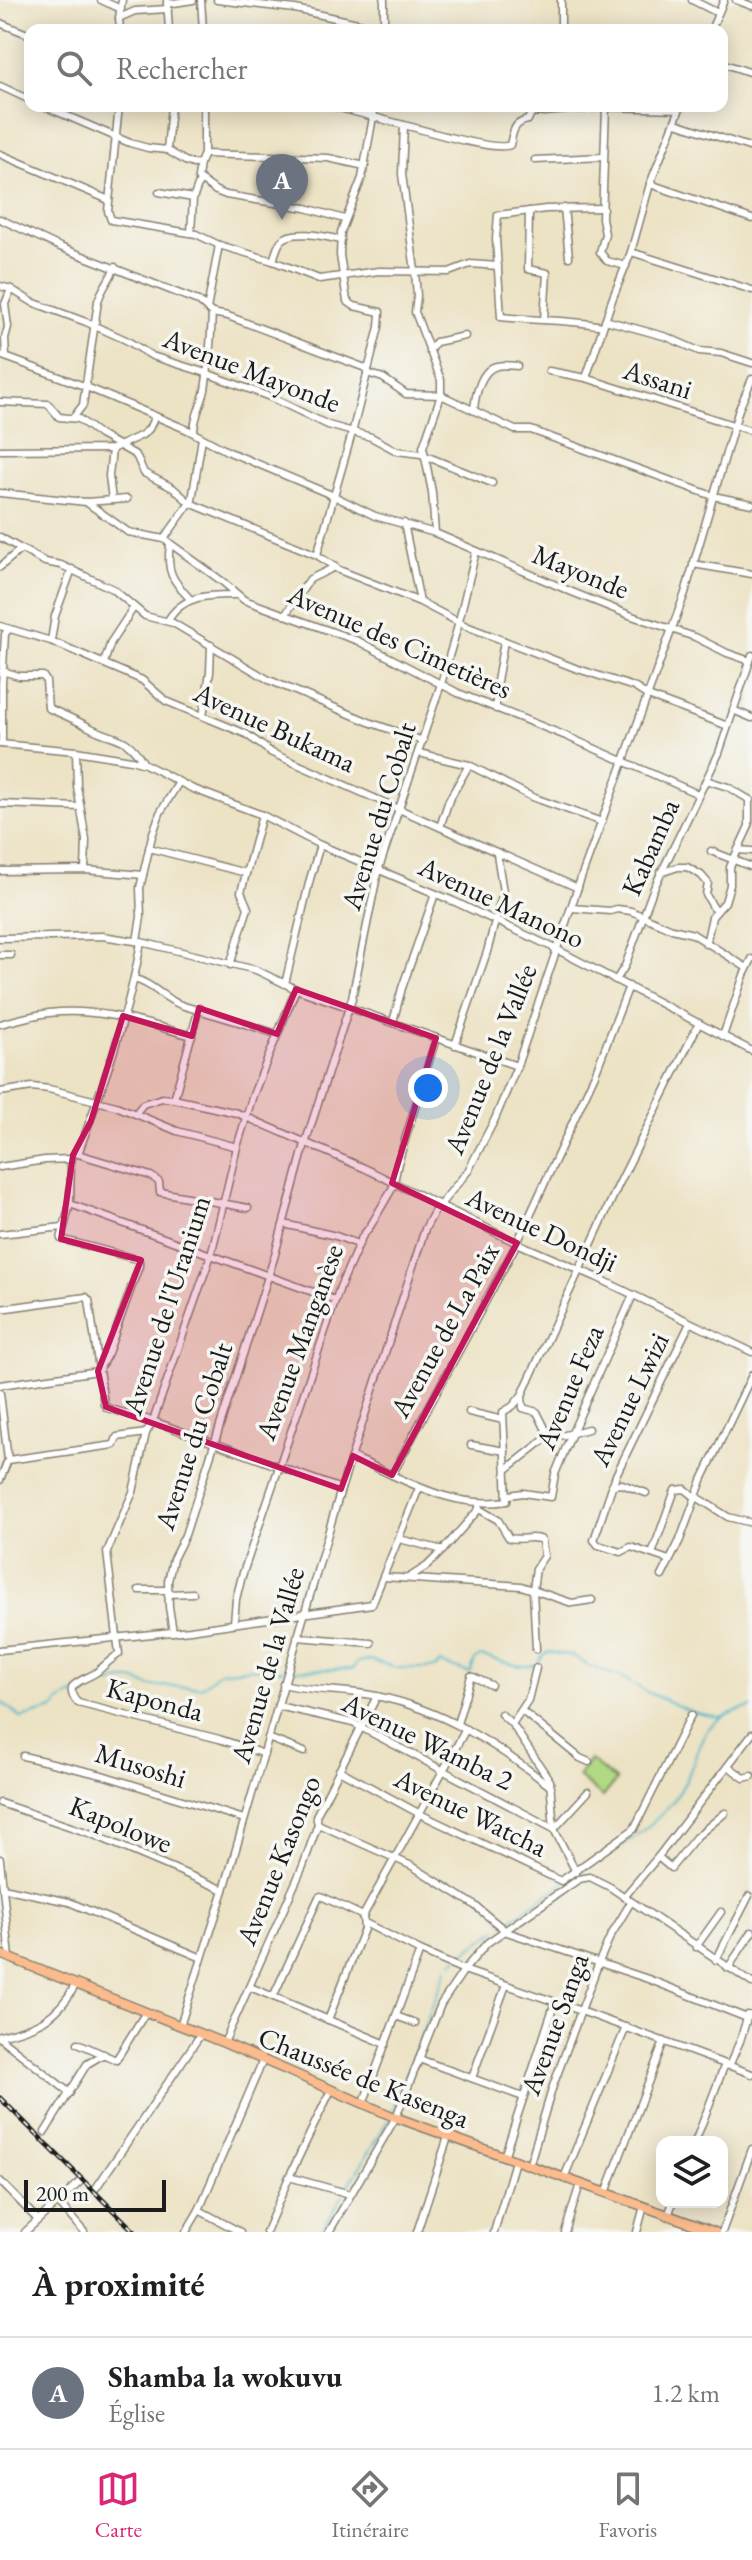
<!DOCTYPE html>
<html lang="fr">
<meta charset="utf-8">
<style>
body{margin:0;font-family:"EB Garamond",serif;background:#f2f2f2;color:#202124}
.controls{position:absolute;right:24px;bottom:24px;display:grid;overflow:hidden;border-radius:16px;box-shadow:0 4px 20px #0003}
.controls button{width:72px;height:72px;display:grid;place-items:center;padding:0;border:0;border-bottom:2px solid #e0e0e0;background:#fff;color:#202124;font:40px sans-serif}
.scale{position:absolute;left:24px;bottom:20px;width:142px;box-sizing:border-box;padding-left:8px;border:4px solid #1c1c1c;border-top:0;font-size:22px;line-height:28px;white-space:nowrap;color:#1c1c1c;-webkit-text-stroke:6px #f6f6f2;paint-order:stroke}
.you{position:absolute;left:428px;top:1088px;width:28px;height:28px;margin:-20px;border:6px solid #fff;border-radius:50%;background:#1a73e8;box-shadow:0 0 0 12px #1a73e833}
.badge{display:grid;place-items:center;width:52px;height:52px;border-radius:50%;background:#db2777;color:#fff;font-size:26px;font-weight:700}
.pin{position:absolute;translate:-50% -66px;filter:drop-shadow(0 2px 4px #0008)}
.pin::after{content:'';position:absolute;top:42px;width:28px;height:24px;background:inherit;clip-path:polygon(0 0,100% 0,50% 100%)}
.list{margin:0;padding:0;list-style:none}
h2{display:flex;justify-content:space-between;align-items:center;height:104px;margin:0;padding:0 32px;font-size:34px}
h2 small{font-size:26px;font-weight:400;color:#757577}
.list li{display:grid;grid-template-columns:52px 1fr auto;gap:24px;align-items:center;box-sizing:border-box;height:112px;padding:0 32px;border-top:2px solid #e0e0e0}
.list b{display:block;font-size:30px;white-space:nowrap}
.list p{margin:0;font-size:26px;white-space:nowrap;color:#757577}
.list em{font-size:26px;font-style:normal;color:#757577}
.icon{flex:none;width:44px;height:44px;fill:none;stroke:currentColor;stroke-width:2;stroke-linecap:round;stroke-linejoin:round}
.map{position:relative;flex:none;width:752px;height:2232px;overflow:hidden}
.search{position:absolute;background:#fff;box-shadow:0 4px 20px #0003;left:24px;right:24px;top:24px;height:88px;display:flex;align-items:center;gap:20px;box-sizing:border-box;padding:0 28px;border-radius:16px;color:#757577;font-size:30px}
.sheet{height:216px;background:#fff}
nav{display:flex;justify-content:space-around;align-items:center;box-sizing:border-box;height:112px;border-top:2px solid #e0e0e0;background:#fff;font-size:22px;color:#757577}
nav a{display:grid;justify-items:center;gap:4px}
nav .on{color:#db2777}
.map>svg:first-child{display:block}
.green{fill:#b1d984;stroke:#667a50;stroke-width:2}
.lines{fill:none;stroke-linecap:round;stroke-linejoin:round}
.stream{stroke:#4db8c9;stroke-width:2}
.minor-casing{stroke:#847f70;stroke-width:9}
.major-casing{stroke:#847f70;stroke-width:11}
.minor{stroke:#fff;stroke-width:6}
.major{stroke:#fbbb8c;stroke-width:8}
.rail-casing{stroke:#1c1c1c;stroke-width:5}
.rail{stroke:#f6f6f2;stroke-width:2;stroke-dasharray:6;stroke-linecap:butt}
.marked{fill:#c2185b;fill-opacity:0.2;stroke:#c2185b;stroke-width:6;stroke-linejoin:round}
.labels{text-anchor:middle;stroke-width:7;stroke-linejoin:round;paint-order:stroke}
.street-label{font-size:28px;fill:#1c1c1c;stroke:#f6f6f2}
</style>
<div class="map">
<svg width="752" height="2232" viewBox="0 0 752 2232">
<rect width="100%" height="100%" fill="#f6f6f2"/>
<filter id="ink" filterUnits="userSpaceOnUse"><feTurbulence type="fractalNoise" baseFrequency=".0125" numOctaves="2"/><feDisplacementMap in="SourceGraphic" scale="16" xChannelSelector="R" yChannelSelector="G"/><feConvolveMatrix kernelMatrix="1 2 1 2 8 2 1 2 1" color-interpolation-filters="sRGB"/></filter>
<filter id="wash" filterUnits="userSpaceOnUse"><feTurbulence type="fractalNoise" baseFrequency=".006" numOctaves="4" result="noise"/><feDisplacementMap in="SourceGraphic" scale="32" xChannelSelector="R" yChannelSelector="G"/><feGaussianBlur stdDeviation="1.8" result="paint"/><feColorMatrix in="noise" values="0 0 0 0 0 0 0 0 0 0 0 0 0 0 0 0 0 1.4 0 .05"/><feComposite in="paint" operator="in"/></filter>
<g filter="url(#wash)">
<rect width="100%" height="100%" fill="#ece2c4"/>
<!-- green -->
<path class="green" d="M590 1760 616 1781 603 1797 578 1777Z"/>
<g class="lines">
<!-- stream -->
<g class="stream">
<path d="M292 1670 353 1669 357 1662 371 1660 397 1668H435L440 1663 467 1672 471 1671 475 1660 480 1656C500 1659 517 1670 537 1665L542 1656 548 1652 573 1656 591 1667 621 1677 647 1692 692 1712 722 1718"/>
<path d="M0 1703H3L21 1718 54 1709 60 1701 78 1692 122 1680H133L150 1686 201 1687 219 1672 255 1668 283 1670"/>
<path d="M579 1873C611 1852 650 1831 673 1801 707 1759 685 1720 752 1707"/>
<path d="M504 1925 572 1877"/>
<path d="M452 1962 498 1929"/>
<path d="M391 2114 447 1968"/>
<path d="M346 2190 388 2120"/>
<path d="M321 2232 343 2195"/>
</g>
</g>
</g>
<g filter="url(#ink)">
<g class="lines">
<defs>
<g id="minor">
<path d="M101 0 121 9"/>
<path d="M167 0 169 30"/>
<path d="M201 0 203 30"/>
<path d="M217 0 295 9 384 29"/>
<path d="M384 0V30"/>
<path d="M561 0V30"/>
<path d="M692 0 718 13"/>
<path d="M736 0 752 6"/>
<path d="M167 4 193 0"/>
<path d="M119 18 135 11 168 9"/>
<path d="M0 23 30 35"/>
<path d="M120 30 119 18 122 0"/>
<path d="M711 30 724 0"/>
<path d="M722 63 752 73"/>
<path d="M0 86 30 100"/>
<path d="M44 106 130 143 148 148 167 150 185 161 193 164 200 163 204 154V106"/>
<path d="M119 106 108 211 111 220 196 234 219 245 273 261 319 279 379 271 449 272 470 264 498 266"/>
<path d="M332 106 404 125 402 174 415 271 417 296 415 312 441 380V395L423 447 432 492 435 533"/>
<path d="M606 107 602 218 605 234 600 252 607 261 626 266"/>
<path d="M676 123 752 148"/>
<path d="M404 125C424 130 495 152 510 145 513 132 513 123 528 120L531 113 607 107 679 109"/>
<path d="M167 150 171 106"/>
<path d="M0 154 109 200"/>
<path d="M204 154 328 158 365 166"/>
<path d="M535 160 604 157"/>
<path d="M200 163 198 178 216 191 226 195 306 208 344 219"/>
<path d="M650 184 752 219"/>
<path d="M159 192 193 198"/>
<path d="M564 208 569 257"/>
<path d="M603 208 546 209 498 215 496 239 501 317C535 321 569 319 603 326"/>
<path d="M529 211 528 269 547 273 544 320"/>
<path d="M0 219 60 247 198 301 212 313 228 316 368 369"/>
<path d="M191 233 193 199 200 180"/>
<path d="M631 252 752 290"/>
<path d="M273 261C275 255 277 246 281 241 292 228 327 237 341 240"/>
<path d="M0 286 11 289 32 302 86 322 126 340 152 356 206 373 270 397 328 425 371 437 397 451 421 454 492 483"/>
<path d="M207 309 219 245"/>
<path d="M605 320 667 337 699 351 721 353 752 363"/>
<path d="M429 351 436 342 465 336"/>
<path d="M0 355 84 386 188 430 227 451 334 496 375 516 435 533 572 592 632 616 695 637 727 653 750 661"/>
<path d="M6 357 5 338 8 327 5 304 11 289"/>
<path d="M549 371 586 378 752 431"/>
<path d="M367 373 383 378 406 394 441 395 515 430H531L713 496 752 504"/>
<path d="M586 378 612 300 631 252 650 184 681 106"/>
<path d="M0 402 48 404 59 417 79 419 100 435 134 454 137 457 144 473 173 488 190 503 317 555 339 570 420 602 466 626 575 668 634 687 648 696 728 726"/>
<path d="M474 410C475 396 481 369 497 366 503 364 511 366 517 366"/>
<path d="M73 418 83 405 98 301C102 288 110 280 115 267"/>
<path d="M194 433C193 419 202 404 205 390 209 365 211 338 212 313"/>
<path d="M0 450 112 449 142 435 149 429 155 416"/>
<path d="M0 493 86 502 127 499"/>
<path d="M112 500 109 476 112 449"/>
<path d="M86 502 128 532 164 539 223 582 244 600 358 641 458 693 566 736 698 794"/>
<path d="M404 523 420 602"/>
<path d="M0 537 21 549"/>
<path d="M164 539 192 500 202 438"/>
<path d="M170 544C166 572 172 580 191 600"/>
<path d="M317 555 352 433 379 327 380 312 354 306 347 301 340 255 341 232 362 178 375 106"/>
<path d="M693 564 752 574"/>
<path d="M0 567 21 549 45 562 61 565 113 589 145 616 173 623 269 680 369 722 423 741"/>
<path d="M285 615 310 579 335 567"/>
<path d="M168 620C184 594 210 595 237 595"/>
<path d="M0 626 51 641 142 680 166 701 246 734 272 753 578 888"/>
<path d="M51 641 55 616 72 569"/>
<path d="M104 663 111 642 134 607"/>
<path d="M2 671 19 676H43L46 681 48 708C62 714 76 720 89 727 115 741 125 733 143 762"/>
<path d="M496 709V687L504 641"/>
<path d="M733 710 752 718"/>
<path d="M203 716 210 672 211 645"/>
<path d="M0 744 76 751 131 760 145 764 191 788 262 815 320 845 453 901 554 948 752 1051"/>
<path d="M2 744V684L5 634 9 629"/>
<path d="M76 751 77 786 86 840 85 870"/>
<path d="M419 753 469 765 532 797 602 822"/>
<path d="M706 780 728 787 750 800"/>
<path d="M0 804 80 807"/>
<path d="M440 827 449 800 469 765"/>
<path d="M149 848 246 873"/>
<path d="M738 850 752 851"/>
<path d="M711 851 752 867"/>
<path d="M0 871 85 870 143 875"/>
<path d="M660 873 678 867H687L701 875 708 883 706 895 716 912 712 917 706 944"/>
<path d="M572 908 610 911 617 909 631 911 672 929 693 934 747 968"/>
<path d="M716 912 725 902 730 885V867L749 826V800"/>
<path d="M0 938 102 936 141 942 256 970 296 989 517 1066"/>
<path d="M137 941 141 917 140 888 152 836 160 813 179 782"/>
<path d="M0 955H11"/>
<path d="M230 965 248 908 241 892 262 815"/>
<path d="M134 979C153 983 164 1000 184 1006 215 1015 246 1024 277 1034"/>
<path d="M616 980 625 966 653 890 719 753 752 655"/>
<path d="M285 984 310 879 320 845"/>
<path d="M393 1022 402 988 435 894"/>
<path d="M0 1024C16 1020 33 1015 49 1013 99 1007 144 1023 192 1036"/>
<path d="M723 1036 744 975 752 959"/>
<path d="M455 1045 487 952 503 892 497 854"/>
<path d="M0 1092 32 1087 49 1089 116 1106 177 1131 237 1147"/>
<path d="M174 1099 199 1008"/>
<path d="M136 1113 143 1104 162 1098 174 1099 237 1113 364 1168 517 1243 596 1277 752 1352"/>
<path d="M78 1154C103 1085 129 1014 141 942"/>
<path d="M78 1154 151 1176 159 1182 160 1192 248 1208"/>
<path d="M0 1167 45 1160 71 1159"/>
<path d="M70 1204 335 1300"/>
<path d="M284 1224 336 1236 358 1244"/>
<path d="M0 1234 63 1227"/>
<path d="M0 1309 86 1297 89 1300 104 1404 107 1408 153 1421 341 1489"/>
<path d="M0 1385 98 1371 108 1353 139 1266V1261L136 1259 61 1239 70 1204 71 1159"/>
<path d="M0 1393 8 1460 0 1480"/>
<path d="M522 1395 523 1408 537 1412 549 1436"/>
<path d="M469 1412 503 1420"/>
<path d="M471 1445 505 1451"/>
<path d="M352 1457C403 1478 450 1510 507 1501L503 1412 513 1406 522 1395 617 1188 699 1023"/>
<path d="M8 1460 114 1445 117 1437 146 1433"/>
<path d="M507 1469 549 1436 565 1435 588 1429"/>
<path d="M392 1475 517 1243 595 1074 629 986"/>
<path d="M612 1485 622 1484 646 1493"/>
<path d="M509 1495 523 1493 551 1497 555 1474 572 1433 633 1295"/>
<path d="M695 1496 728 1517 752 1523"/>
<path d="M479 1509 498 1520 509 1538C521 1541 531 1535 542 1540L544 1556 536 1568 533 1590 536 1649"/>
<path d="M399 1539 443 1550 479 1509V1506"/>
<path d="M652 1554 675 1490 685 1489 695 1497"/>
<path d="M669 1560 631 1547 621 1552 598 1545 594 1540 616 1475 690 1323"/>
<path d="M662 1576 680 1540 702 1480 752 1375"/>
<path d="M384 1577 521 1586 572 1603 592 1600"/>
<path d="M408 1578 427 1566 443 1550"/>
<path d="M139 1590H167"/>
<path d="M168 1594 193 1593"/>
<path d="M234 1623 236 1599 242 1576 340 1287 362 1237 371 1225 393 1187 398 1163 436 1038"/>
<path d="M173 1632 169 1607 168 1581 173 1559 185 1535 274 1258 305 1144 352 998 378 871 441 684 457 629 476 551"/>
<path d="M297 1637 371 1643"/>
<path d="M0 1650 190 1630 372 1604 419 1488"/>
<path d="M283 1684C314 1692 345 1689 376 1696 442 1709 499 1746 551 1787"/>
<path d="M278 1706 353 1723 554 1829 588 1792"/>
<path d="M522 1711 580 1758 589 1762"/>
<path d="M501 1714 512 1724 550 1781 554 1829 576 1872"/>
<path d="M457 1724 471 1676 491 1685"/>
<path d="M512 1724 528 1700 536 1668"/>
<path d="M268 1738 304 1752"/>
<path d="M264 1754 219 1739 78 1703C59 1682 88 1680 98 1671 105 1665 111 1659 119 1654L107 1552 133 1492 146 1433 153 1421 211 1255 237 1147 253 1095 296 989"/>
<path d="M23 1756 102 1775 244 1819"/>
<path d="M728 1766 744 1778 752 1776"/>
<path d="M339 1770 420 1814 561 1881 634 1829 691 1715"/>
<path d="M0 1803 92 1834 224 1890"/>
<path d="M318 1824 412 1866 473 1904 507 1932 648 1979 747 2018"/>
<path d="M658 1857 671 1868 696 1837 725 1813"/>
<path d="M0 1859 10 1958"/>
<path d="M3 1888 69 1902 202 1958"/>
<path d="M624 1897 658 1857 752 1734"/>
<path d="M365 1923 420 1951 464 1970 581 2011 752 2074"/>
<path d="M696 1947 721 1912"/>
<path d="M716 1960 749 1896"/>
<path d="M728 1968 752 1932"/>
<path d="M250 1987 386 2044"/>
<path d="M273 1997 319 1897 321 1896 363 1916"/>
<path d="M396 2016 415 2023"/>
<path d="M328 2020 364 1929 363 1916 466 1729"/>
<path d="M180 2026 224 1890 341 1489 425 1229 434 1212 468 1171 495 1119 517 1066 581 878 685 593 739 409 752 379"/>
<path d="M0 2036C37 2027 57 2019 76 1984"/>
<path d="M0 2038 70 2093"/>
<path d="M78 2043 116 2060 146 2012"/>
<path d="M224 2043 303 1866 318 1824 316 1816 319 1810 377 1696"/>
<path d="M419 2059 523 2097"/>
<path d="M729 2066 740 2041 748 2015 752 2016"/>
<path d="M472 2078 506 1985"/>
<path d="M363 2104 420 1951"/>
<path d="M45 2132 87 2064 104 2054"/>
<path d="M695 2142 725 2064"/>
<path d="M504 2157 555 2002"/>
<path d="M529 2166 553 2086 599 1962 610 1937 631 1902"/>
<path d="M289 2177 350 2194"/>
<path d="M564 2178 626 2027"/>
<path d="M0 2181 38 2220"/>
<path d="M96 2188 201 2034"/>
<path d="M606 2193 664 2041"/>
<path d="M58 2202 84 2232"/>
<path d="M199 2210 240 2232"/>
<path d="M668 2216 673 2202"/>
<path d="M25 2232 80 2182"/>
<path d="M186 2232 199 2210 263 2060"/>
<path d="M266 2232 289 2177 331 2090"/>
<path d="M329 2232 396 2117 441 2004 464 1970 487 1943 579 1879 590 1877 610 1887 752 1983"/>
<path d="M417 2232 448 2137"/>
<path d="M494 2232 515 2161"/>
<path d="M565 2232 580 2184"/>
<path d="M637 2232 644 2206"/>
<path d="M722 2232 752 2149"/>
</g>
<path id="major" d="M0 1954 224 2043 392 2116 715 2232"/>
</defs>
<!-- minor casing -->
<use href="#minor" class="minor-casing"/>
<!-- major casing -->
<use href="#major" class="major-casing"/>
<!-- minor -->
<use href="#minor" class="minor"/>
<!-- major -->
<use href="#major" class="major"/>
<defs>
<path id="rail" d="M0 2098 135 2232"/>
</defs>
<!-- rail casing -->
<use href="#rail" class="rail-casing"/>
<!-- rail -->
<use href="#rail" class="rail"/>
</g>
</g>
<!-- marked area -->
<path class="marked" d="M296 989 436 1038 392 1183 517 1243 392 1475 353 1456 341 1489 106 1407 98 1371 141 1260 61 1239 73 1155 91 1121 123 1016 192 1036 199 1008 277 1034Z"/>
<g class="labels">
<!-- street labels -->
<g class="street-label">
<text transform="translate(252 370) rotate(21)" y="10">Avenue Mayonde</text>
<text transform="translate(658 379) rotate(18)" y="10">Assani</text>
<text transform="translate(581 571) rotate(22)" y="10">Mayonde</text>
<text transform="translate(400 641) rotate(24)" y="10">Avenue des Cimetières</text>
<text transform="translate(275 727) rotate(25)" y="10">Avenue Bukama</text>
<text transform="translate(378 816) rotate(-73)" y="10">Avenue du Cobalt</text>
<text transform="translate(650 847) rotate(-66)" y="10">Kabamba</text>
<text transform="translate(502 902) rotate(25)" y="10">Avenue Manono</text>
<text transform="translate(490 1059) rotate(-68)" y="10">Avenue de la Vallée</text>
<text transform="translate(542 1229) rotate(25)" y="10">Avenue Dondji</text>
<text transform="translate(166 1305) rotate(-72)" y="10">Avenue de l'Uranium</text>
<text transform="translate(444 1330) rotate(-61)" y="10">Avenue de La Paix</text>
<text transform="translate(299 1342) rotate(-70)" y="10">Avenue Manganèse</text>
<text transform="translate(569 1387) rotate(-67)" y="10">Avenue Feza</text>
<text transform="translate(629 1399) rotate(-64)" y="10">Avenue Lwizi</text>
<text transform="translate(193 1436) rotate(-72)" y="10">Avenue du Cobalt</text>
<text transform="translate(267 1665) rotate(-74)" y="10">Avenue de la Vallée</text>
<text transform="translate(155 1699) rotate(15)" y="10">Kaponda</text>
<text transform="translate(428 1741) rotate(26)" y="10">Avenue Wamba 2</text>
<text transform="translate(141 1765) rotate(17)" y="10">Musoshi</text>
<text transform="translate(471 1812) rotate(26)" y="10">Avenue Watcha</text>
<text transform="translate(121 1824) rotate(22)" y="10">Kapolowe</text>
<text transform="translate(278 1860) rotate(-68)" y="10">Avenue Kasongo</text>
<text transform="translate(554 2024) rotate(-70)" y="10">Avenue Sanga</text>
<text transform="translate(364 2077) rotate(22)" y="10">Chaussée de Kasenga</text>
</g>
</g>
</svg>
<div class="controls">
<button><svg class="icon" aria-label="layers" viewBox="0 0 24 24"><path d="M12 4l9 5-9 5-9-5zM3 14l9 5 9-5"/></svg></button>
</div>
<div class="scale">200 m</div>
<div class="you"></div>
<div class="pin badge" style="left:282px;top:220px;background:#6b7280">A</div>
<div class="search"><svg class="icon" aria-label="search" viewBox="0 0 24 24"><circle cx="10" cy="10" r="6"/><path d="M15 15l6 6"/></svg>Rechercher</div>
</div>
<section class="sheet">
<h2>À proximité<small></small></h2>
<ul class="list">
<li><span class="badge" style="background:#6b7280">A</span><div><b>Shamba la wokuvu</b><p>Église</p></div><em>1.2 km</em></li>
</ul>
</section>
<nav>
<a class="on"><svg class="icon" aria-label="map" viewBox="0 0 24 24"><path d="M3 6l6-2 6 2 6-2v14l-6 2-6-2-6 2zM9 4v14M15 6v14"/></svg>Carte</a>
<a><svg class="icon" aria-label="directions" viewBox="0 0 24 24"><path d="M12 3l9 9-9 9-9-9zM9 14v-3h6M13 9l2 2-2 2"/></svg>Itinéraire</a>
<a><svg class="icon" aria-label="saved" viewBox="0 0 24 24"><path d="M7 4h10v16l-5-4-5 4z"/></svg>Favoris</a>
</nav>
